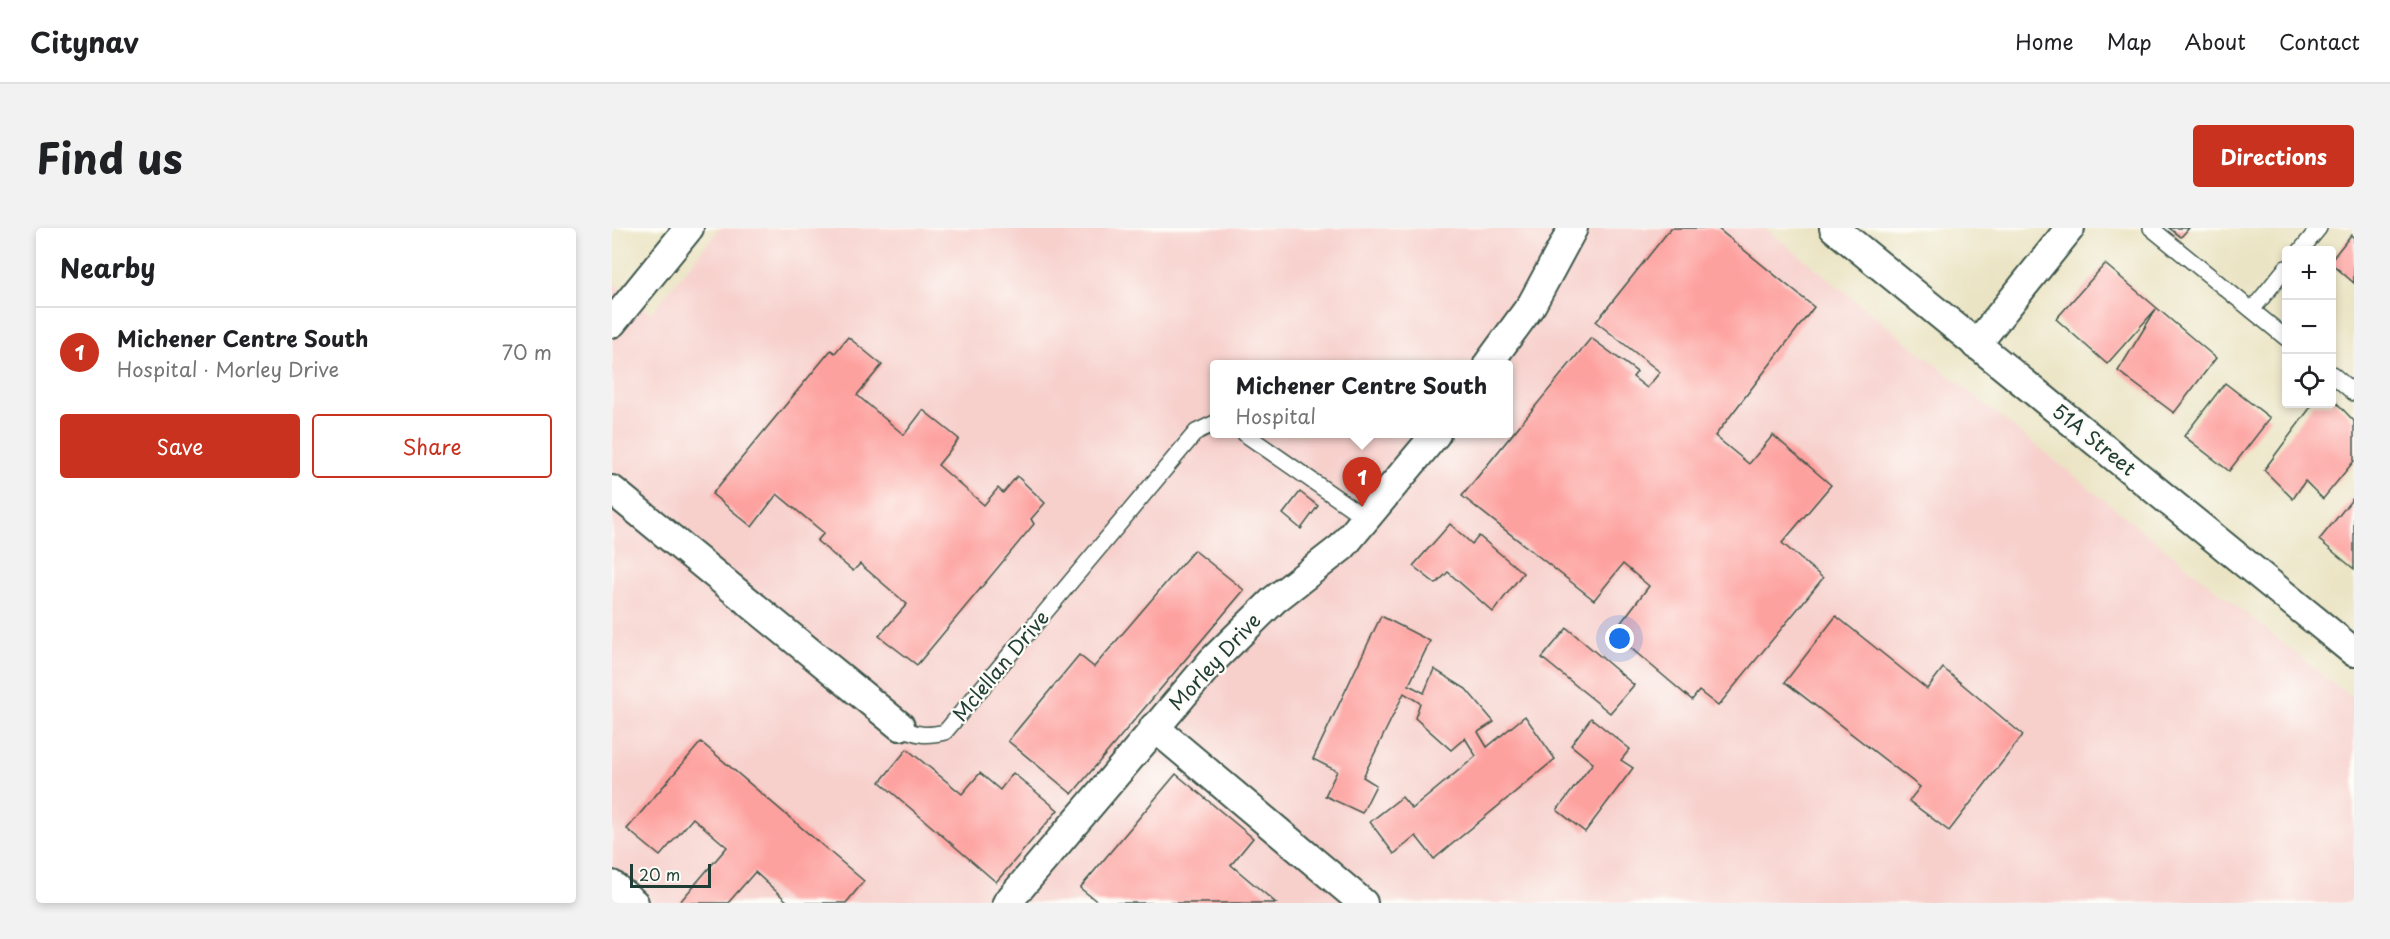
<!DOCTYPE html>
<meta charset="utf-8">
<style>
body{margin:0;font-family:"Playpen Sans",sans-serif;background:#f2f2f2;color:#202124}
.controls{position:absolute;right:18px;top:18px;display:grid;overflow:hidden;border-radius:6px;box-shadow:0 3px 9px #0003}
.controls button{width:54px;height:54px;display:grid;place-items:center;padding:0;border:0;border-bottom:2px solid #e0e0e0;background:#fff;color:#202124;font:30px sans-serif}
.scale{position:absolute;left:18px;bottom:15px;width:81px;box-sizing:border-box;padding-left:6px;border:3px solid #1f3d34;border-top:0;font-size:16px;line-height:21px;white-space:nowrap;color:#1f3d34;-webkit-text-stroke:4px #fdfcf7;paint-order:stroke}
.you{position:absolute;left:1008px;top:411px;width:21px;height:21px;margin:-15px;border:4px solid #fff;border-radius:50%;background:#1a73e8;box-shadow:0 0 0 9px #1a73e833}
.badge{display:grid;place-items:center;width:39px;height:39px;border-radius:50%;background:#c8321e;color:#fff;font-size:20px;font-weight:700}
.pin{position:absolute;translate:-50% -50px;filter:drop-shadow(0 2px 3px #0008)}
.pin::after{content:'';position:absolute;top:32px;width:21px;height:18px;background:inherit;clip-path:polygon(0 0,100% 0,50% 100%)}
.popup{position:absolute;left:598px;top:132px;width:303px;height:78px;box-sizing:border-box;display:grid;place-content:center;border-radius:6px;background:#fff;filter:drop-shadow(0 2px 4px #0005);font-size:20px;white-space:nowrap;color:#757577}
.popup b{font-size:22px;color:#202124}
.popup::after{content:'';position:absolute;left:50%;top:100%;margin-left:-12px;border:12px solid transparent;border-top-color:#fff}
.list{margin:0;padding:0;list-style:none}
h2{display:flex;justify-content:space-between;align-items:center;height:78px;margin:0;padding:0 24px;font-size:26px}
h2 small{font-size:20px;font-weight:400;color:#757577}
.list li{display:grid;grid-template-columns:39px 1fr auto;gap:18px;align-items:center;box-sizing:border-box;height:90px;padding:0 24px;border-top:2px solid #e0e0e0}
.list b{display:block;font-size:22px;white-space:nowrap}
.list p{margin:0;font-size:20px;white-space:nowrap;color:#757577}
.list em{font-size:20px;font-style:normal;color:#757577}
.actions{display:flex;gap:12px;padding:18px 24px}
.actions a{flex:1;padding:14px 0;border:2px solid #c8321e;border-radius:6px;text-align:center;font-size:21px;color:#c8321e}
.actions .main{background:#c8321e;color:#fff}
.icon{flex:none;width:33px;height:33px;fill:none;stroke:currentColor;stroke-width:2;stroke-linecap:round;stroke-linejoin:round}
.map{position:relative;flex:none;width:1742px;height:675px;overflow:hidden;border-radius:6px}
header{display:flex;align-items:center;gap:36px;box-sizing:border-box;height:84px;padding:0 30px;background:#fff;border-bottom:2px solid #e0e0e0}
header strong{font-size:28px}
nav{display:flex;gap:33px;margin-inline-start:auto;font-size:21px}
.intro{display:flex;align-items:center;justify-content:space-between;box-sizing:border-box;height:144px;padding:0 36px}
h1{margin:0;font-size:42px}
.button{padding:15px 27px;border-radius:6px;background:#c8321e;color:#fff;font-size:21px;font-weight:700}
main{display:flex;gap:36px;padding:0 36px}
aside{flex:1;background:#fff;border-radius:6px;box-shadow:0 3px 9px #0003}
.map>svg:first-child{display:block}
.built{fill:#f7d0cc;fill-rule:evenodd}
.building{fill:#fda19f}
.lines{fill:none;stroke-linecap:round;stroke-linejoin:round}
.service-casing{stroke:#3e564a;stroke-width:18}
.minor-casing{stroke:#3e564a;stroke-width:32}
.service{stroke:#fff;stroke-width:15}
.minor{stroke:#fff;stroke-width:28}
.labels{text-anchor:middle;stroke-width:4.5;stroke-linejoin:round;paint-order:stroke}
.street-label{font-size:20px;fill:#1f3d34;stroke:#fdfcf7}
</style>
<header>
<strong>Citynav</strong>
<nav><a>Home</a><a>Map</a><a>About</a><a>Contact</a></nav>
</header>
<div class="intro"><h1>Find us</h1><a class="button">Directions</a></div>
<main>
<aside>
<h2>Nearby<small></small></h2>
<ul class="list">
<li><span class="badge">1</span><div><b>Michener Centre South</b><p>Hospital · Morley Drive</p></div><em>70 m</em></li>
</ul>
<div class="actions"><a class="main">Save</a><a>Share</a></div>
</aside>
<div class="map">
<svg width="1742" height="675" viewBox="0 0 1742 675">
<rect width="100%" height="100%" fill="#fdfcf7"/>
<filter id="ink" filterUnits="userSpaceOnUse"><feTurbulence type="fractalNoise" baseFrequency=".0167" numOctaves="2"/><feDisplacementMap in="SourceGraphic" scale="12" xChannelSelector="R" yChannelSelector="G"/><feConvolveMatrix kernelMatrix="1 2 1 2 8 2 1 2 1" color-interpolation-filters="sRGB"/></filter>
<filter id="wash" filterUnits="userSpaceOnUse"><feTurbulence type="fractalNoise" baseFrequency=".008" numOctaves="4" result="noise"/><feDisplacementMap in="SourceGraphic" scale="24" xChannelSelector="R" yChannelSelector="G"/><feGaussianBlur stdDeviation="1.35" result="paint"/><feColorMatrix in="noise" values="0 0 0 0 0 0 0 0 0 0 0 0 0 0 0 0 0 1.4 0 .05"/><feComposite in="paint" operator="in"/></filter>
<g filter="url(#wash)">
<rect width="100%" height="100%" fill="#ebe4c4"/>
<!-- built -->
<path class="built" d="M108 0H1153L1742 472V672L1739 675H0V54L39 85ZM603 136H897V206H603Z"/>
<g id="blocks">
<!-- building -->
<g class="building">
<path d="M1059 0H1105L1202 79 1103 208 1137 236 1161 207 1219 257 1170 315 1211 350 1106 478 1087 463 1080 472 1001 405 1037 358 1011 336 982 372 850 268 979 110 1025 144 1021 149 1035 160 1048 144 984 94Z"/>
<path d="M1557 0H1577L1569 9Z"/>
<path d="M1739 7 1742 10V55L1720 36V31Z"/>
<path d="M1493 36 1604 130 1562 185 1506 143 1544 81 1495 136 1444 91Z"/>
<path d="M236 109 270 137 245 167 292 207 311 182 347 211 326 237 372 277 386 260 391 265 405 248 433 275 419 291 422 296 305 437 267 408 295 376 248 336 241 343 205 313 212 305 165 266 140 299 100 266 219 122 223 125Z"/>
<path d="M1613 155 1658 190 1617 243 1572 208Z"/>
<path d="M1720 170 1742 193V233L1711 271 1693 253 1681 271 1652 242 1701 176H1720Z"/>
<path d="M688 264 706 278 689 301 671 286Z"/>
<path d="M1742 269V341L1707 312Z"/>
<path d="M838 296 860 316 867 308 911 345 881 384 836 344 824 356 801 338Z"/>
<path d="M582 322 632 362 460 566 396 513 467 427 482 439Z"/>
<path d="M769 388 818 413 797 457 812 465 822 441 854 461 882 494 866 504 875 519 913 488 943 531 822 631 804 608 782 626 758 594 790 569 800 581 864 528 853 510 839 522 803 490 808 475 792 465 751 549 764 557 750 585 713 568 725 543 701 531Z"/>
<path d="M1224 388 1315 461 1331 440 1411 507 1337 603 1297 573 1308 559 1173 454Z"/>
<path d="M955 400 1022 457 998 485 930 430Z"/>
<path d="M979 490 1018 521 1009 532 1021 540 973 604 945 582 981 535 959 517Z"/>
<path d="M89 514 252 653 234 675H177L143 644 116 675H67L115 619 81 590 48 628 15 601Z"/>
<path d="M295 521 350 566 368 545 388 562 401 545 446 582 384 654 268 554Z"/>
<path d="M564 546 641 610 619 637 664 675H487L468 660Z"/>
</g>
</g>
</g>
<g filter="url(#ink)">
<use href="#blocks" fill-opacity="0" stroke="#3e564a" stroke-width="1.5"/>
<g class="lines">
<defs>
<g id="service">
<path d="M1539 0 1674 110"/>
<path d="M1689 22 1707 0"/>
<path d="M1640 82 1674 40"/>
<path d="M1720 146 1742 165"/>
<path d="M633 206 755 291"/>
<path d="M288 498C304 508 315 508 333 504L584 204 603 195"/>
</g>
<g id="minor">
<path d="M1222 0 1742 424"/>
<path d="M0 95 77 0"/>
<path d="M1364 117 1458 0"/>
<path d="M876 136 920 76 961 0"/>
<path d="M0 262 288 498"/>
<path d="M542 499 751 675"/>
<path d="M0 657 22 675"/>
<path d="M395 675 600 433 662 372 730 319 824 206"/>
</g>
</defs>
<!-- service casing -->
<use href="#service" class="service-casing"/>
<!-- minor casing -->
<use href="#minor" class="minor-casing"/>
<!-- service -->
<use href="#service" class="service"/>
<!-- minor -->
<use href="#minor" class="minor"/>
</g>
</g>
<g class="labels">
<!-- street labels -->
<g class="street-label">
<text transform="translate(1482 212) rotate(39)" y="7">51A Street</text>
<text transform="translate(603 434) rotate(-47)" y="7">Morley Drive</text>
<text transform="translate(389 438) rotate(-50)" y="7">Mclellan Drive</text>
</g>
</g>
</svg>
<div class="controls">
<button>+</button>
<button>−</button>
<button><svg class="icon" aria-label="locate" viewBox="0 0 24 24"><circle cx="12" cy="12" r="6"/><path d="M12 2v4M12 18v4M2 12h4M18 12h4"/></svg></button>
</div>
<div class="scale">20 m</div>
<div class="you"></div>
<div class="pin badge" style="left:750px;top:279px">1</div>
<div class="popup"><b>Michener Centre South</b>Hospital</div>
</div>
</main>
